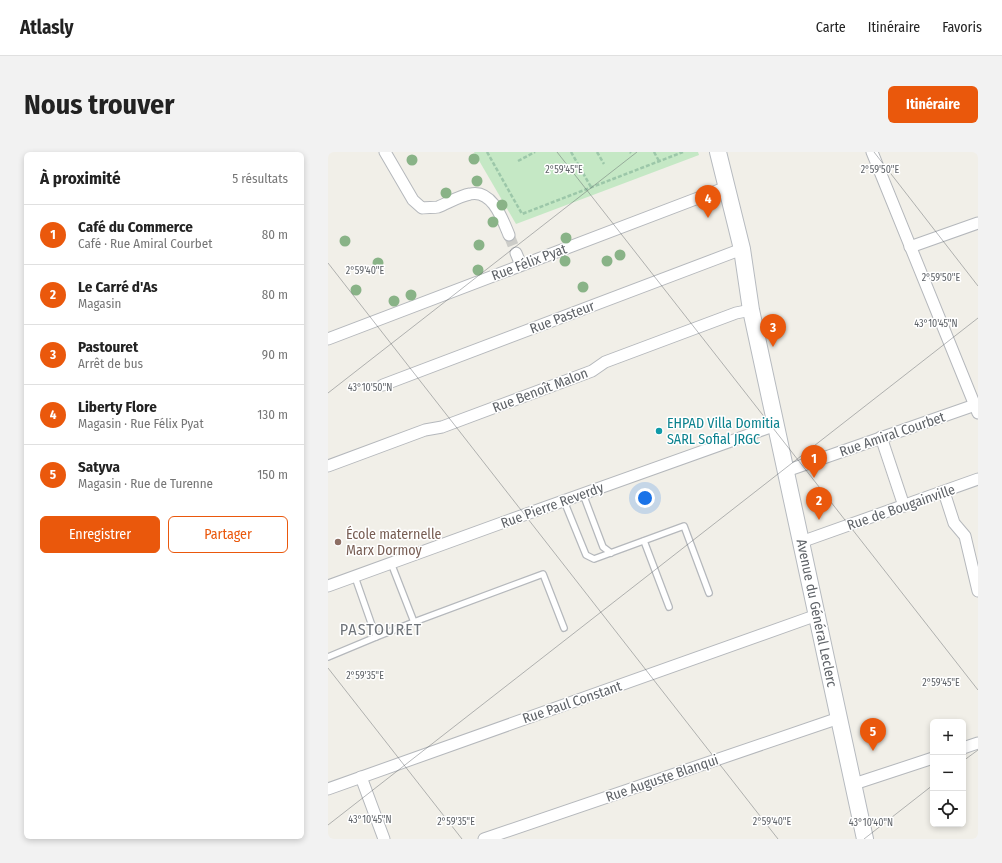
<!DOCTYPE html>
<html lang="fr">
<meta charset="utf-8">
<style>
body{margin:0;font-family:"Fira Sans Condensed",sans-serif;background:#f2f2f2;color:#222}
.controls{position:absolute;right:12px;bottom:12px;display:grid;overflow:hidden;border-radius:6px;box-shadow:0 2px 6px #0003}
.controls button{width:36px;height:36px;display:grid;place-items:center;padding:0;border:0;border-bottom:1px solid #e0e0e0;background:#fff;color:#222;font:20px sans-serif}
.you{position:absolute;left:317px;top:346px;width:14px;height:14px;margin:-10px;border:3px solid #fff;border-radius:50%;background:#1a73e8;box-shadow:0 0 0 6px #1a73e833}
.badge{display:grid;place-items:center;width:26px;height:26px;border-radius:50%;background:#ea580c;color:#fff;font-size:13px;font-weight:700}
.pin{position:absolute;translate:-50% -33px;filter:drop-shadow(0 1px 2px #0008)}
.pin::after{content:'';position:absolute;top:21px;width:14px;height:12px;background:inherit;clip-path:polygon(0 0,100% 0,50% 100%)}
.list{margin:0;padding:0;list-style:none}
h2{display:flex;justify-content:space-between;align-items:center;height:52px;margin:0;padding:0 16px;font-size:17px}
h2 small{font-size:13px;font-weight:400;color:#767676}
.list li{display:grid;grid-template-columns:26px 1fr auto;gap:12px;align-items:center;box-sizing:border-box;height:60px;padding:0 16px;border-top:1px solid #e0e0e0}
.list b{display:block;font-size:15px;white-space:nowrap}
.list p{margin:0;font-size:13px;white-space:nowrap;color:#767676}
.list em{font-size:13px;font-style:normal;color:#767676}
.actions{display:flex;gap:8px;padding:12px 16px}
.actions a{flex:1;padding:9px 0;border:1px solid #ea580c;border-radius:6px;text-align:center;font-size:14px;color:#ea580c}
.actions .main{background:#ea580c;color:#fff}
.icon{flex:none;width:22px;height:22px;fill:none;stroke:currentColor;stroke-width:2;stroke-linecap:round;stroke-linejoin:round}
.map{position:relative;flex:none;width:650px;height:687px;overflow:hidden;border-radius:6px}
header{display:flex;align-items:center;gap:24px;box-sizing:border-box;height:56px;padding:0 20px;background:#fff;border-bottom:1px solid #e0e0e0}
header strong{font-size:19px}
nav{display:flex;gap:22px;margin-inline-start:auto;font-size:14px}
.intro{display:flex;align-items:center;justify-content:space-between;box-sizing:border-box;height:96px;padding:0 24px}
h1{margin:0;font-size:28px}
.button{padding:10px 18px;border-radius:6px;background:#ea580c;color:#fff;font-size:14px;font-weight:700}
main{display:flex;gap:24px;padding:0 24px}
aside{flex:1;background:#fff;border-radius:6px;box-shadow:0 2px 6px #0003}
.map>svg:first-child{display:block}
.green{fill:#c5e8c5}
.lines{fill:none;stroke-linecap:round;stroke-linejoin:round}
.minor-tunnel{stroke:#ccccc8;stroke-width:11;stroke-dasharray:11 5.5;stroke-linecap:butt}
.service-casing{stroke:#b5b8bc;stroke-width:8}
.minor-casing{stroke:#b5b8bc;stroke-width:13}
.secondary-casing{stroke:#b6babf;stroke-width:18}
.path{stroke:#9cc7a9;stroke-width:2.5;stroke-dasharray:4 2;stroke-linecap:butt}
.service{stroke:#fff;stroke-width:5.5}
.minor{stroke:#fff;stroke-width:11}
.secondary{stroke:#fff;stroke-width:16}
.tree{fill:#89b387}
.ticks{fill:none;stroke:#5f6368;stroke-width:1;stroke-opacity:0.45}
.culture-dot{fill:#0f9aa8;stroke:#fff;stroke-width:1.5}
.education-dot{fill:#8d6e63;stroke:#fff;stroke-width:1.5}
.labels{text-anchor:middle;stroke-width:3;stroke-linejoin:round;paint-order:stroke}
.street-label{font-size:14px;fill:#5f6368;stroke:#fff}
.culture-label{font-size:14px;fill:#0d838f;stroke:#fff;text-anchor:start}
.education-label{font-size:14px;fill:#785e54;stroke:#fff;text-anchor:start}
.quarter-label{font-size:16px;letter-spacing:1px;fill:#70757a;stroke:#fff}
.ticks-label{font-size:10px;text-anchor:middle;fill:#5f6368;stroke:#fff;stroke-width:3;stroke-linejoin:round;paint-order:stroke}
</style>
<header>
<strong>Atlasly</strong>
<nav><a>Carte</a><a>Itinéraire</a><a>Favoris</a></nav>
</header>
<div class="intro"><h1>Nous trouver</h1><a class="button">Itinéraire</a></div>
<main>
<aside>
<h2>À proximité<small>5 résultats</small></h2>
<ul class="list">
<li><span class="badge">1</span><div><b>Café du Commerce</b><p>Café · Rue Amiral Courbet</p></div><em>80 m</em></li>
<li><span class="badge">2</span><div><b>Le Carré d'As</b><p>Magasin</p></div><em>80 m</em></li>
<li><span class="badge">3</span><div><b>Pastouret</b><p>Arrêt de bus</p></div><em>90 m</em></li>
<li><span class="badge">4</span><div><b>Liberty Flore</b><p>Magasin · Rue Félix Pyat</p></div><em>130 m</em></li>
<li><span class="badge">5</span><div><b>Satyva</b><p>Magasin · Rue de Turenne</p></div><em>150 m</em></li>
</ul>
<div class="actions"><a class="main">Enregistrer</a><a>Partager</a></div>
</aside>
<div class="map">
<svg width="650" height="687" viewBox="0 0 650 687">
<rect width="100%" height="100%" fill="#f1efe8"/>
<!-- green -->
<path class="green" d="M146 0H370L371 3 188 72Z"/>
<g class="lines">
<!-- minor-tunnel -->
<path class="minor-tunnel" d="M181 83 188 101"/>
<defs>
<g id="service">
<path d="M255 342 275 395 283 401"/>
<path d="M236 349 258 403 266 407 356 374 381 441"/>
<path d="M316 389 341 455"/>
<path d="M27 425 48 485 86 470 63 411"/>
<path d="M86 470 215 422 236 476"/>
<path d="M0 505 48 485"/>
</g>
<g id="minor">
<path d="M57 0 85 48 94 56C99 55 105 56 110 55 120 51 131 44 142 42 164 37 174 66 181 83"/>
<path d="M544 0 650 261"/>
<path d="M582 95 650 71"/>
<path d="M188 101 193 113"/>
<path d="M0 187 399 35"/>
<path d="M55 233 414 97"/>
<path d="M553 285 576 354"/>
<path d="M0 314 97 278 114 275 264 219 277 210 408 161 423 158"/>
<path d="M458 319 647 253"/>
<path d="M616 340 626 371 637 384 650 439"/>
<path d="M473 390 650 327"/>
<path d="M0 434 179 369 448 273"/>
<path d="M635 596 650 591"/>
<path d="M33 625 56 687"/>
<path d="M526 632 605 606"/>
<path d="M0 637 489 463"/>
<path d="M156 687 511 566"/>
</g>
<path id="secondary" d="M390 0 414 97 423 158 537 687"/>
</defs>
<!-- service casing -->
<use href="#service" class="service-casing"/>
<!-- minor casing -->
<use href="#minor" class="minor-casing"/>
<!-- secondary casing -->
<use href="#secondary" class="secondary-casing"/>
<!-- path -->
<g class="path">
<path d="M159 0 194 62 355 0"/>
<path d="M243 0 263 35"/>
<path d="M269 0 276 12"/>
<path d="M302 0 303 1"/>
<path d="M326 0 331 9"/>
<path d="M190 9 207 0"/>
</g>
<!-- service -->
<use href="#service" class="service"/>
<!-- minor -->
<use href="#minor" class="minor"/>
<!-- secondary -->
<use href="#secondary" class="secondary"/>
</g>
<!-- trees -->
<g class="tree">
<circle cx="146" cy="7" r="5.5"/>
<circle cx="84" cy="8" r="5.5"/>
<circle cx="149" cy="29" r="5.5"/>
<circle cx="118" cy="41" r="5.5"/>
<circle cx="174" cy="53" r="5.5"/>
<circle cx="165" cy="70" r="5.5"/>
<circle cx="238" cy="86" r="5.5"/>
<circle cx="17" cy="89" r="5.5"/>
<circle cx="151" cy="93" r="5.5"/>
<circle cx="292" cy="103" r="5.5"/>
<circle cx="237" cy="109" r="5.5"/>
<circle cx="279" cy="109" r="5.5"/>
<circle cx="50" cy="111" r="5.5"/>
<circle cx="150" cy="118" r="5.5"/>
<circle cx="255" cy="135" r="5.5"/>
<circle cx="28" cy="138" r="5.5"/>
<circle cx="83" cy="143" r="5.5"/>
<circle cx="66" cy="149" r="5.5"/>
</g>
<!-- ticks -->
<path class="ticks" d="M229 0 650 538M546 0 650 134M0 111 450 687M0 241 309 0M0 516 134 687M635 609 650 598M0 673 650 166M536 687 605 633"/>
<!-- markers -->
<circle class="culture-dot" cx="331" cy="279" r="4"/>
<circle class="education-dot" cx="10" cy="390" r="4"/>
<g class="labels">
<!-- street labels -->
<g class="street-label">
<text transform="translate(201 110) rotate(-21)" y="5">Rue Félix Pyat</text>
<text transform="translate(234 165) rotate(-21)" y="5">Rue Pasteur</text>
<text transform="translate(212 238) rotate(-21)" y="5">Rue Benoît Malon</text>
<text transform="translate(564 282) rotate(-19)" y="5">Rue Amiral Courbet</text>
<text transform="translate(224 353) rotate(-20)" y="5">Rue Pierre Reverdy</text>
<text transform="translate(573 355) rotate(-19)" y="5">Rue de Bougainville</text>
<text transform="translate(489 461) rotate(78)" y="5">Avenue du Général Leclerc</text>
<text transform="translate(244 550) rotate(-19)" y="5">Rue Paul Constant</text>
<text transform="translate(334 626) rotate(-19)" y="5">Rue Auguste Blanqui</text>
</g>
<!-- culture labels -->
<g class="culture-label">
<text x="339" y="276">EHPAD Villa Domitia<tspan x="339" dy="16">SARL Sofial JRGC</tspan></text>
</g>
<!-- education labels -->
<g class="education-label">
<text x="18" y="387">École maternelle<tspan x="18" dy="16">Marx Dormoy</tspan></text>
</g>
<!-- quarter labels -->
<g class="quarter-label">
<text x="53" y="483">PASTOURET</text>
</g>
</g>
<g class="ticks-label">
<text x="236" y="21">2°59'45"E</text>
<text x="552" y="21">2°59'50"E</text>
<text x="37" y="122">2°59'40"E</text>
<text x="613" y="129">2°59'50"E</text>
<text x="608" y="175">43°10'45"N</text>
<text x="42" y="239">43°10'50"N</text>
<text x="37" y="527">2°59'35"E</text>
<text x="613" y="534">2°59'45"E</text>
<text x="42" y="671">43°10'45"N</text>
<text x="128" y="673">2°59'35"E</text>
<text x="444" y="673">2°59'40"E</text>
<text x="543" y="674">43°10'40"N</text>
</g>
</svg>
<div class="controls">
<button>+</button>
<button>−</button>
<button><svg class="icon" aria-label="locate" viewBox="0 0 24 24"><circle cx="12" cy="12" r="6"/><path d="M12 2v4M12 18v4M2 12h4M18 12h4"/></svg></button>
</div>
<div class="you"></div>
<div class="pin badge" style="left:486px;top:326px">1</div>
<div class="pin badge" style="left:491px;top:368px">2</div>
<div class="pin badge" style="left:445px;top:195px">3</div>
<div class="pin badge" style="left:380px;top:66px">4</div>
<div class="pin badge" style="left:545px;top:599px">5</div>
</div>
</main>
